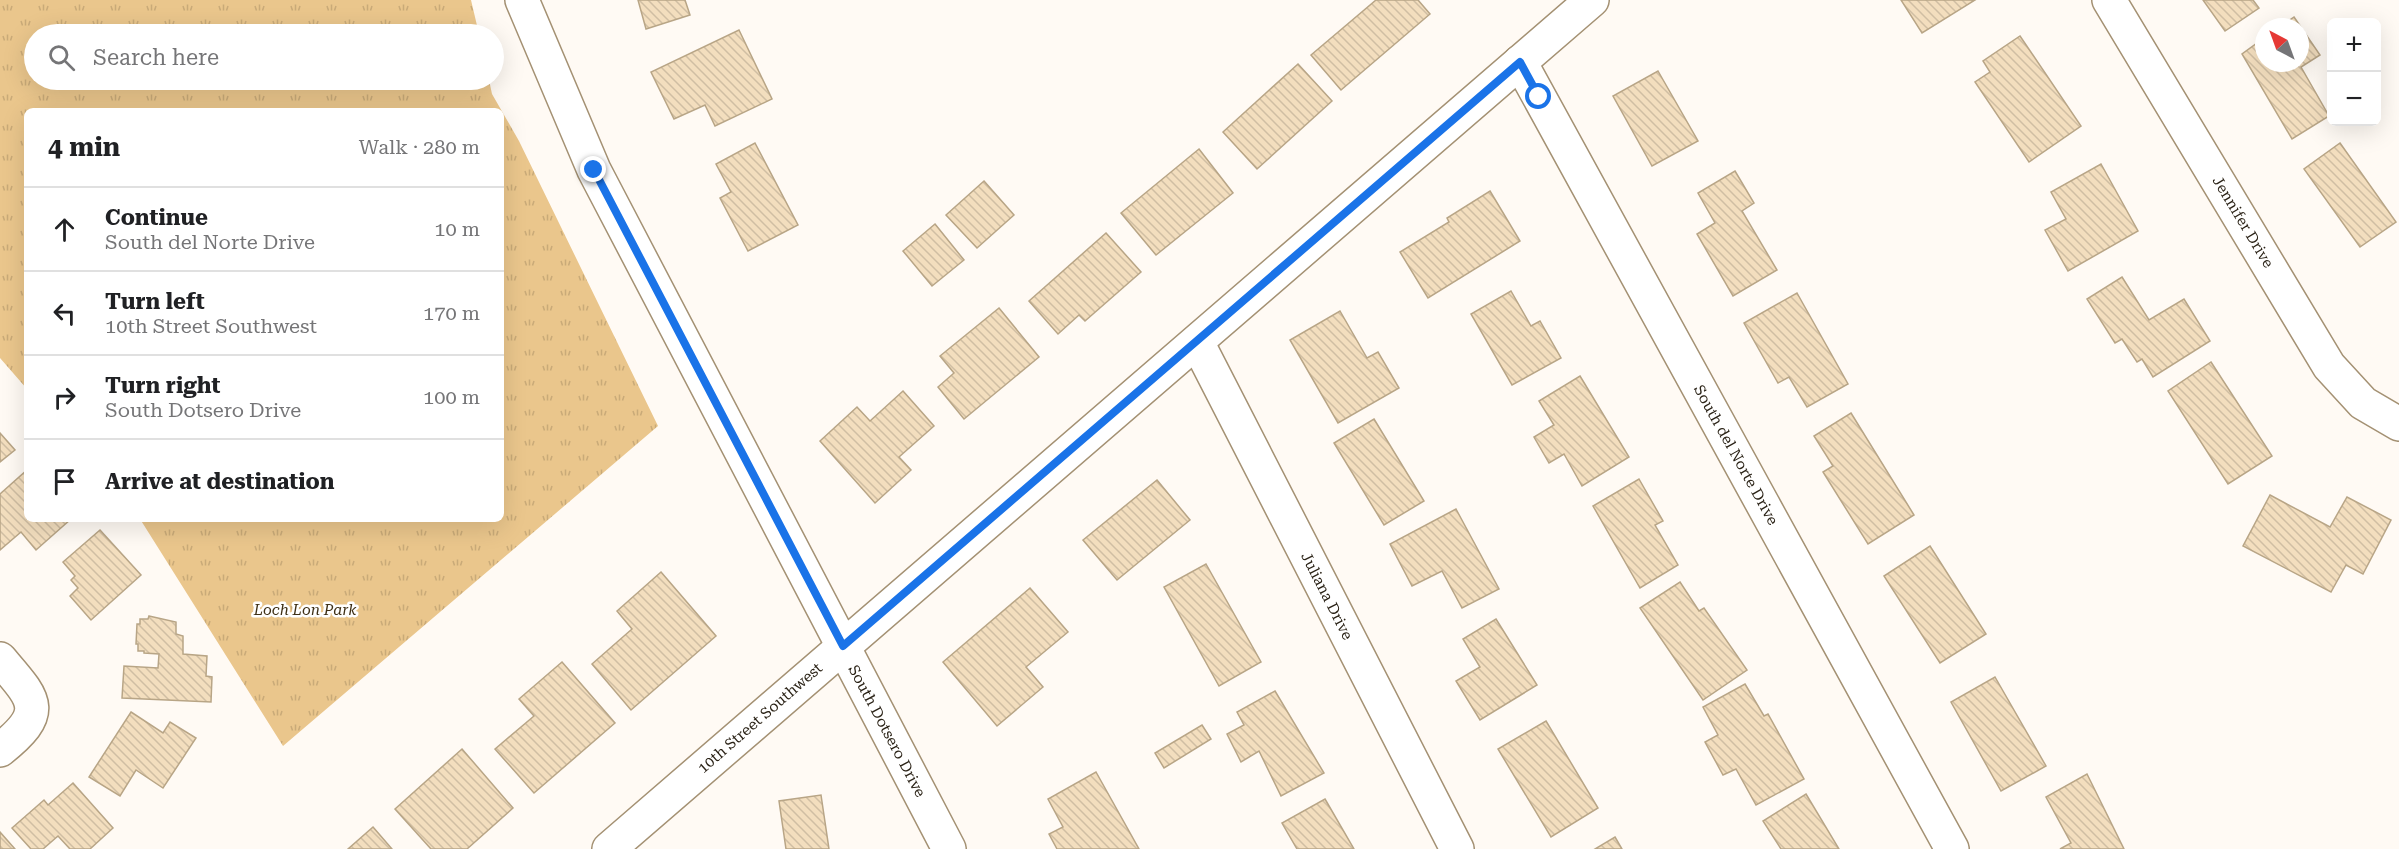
<!DOCTYPE html>
<meta charset="utf-8">
<style>
body{margin:0;font-family:"Roboto Serif",serif;background:#f6f6f6;color:#202124}
.controls{position:absolute;right:18px;top:18px;display:grid;overflow:hidden;border-radius:9px;box-shadow:0 6px 24px #0002}
.controls button{width:54px;height:54px;display:grid;place-items:center;padding:0;border:0;border-bottom:2px solid #e0e0e0;background:#fff;color:#202124;font:30px sans-serif}
.compass{position:absolute;left:2255px;top:18px;width:54px;height:54px;border-radius:50%;background:#fff;box-shadow:0 6px 24px #0002;rotate:319deg}
.stop{position:absolute;width:18px;height:18px;margin:-14px;border:4px solid #1a73e8;border-radius:50%;background:#fff}
.stop.end{background:#1a73e8;border-color:#fff;box-shadow:0 2px 6px #0008}
.list{margin:0;padding:0;list-style:none}
h2{display:flex;justify-content:space-between;align-items:center;height:78px;margin:0;padding:0 24px;font-size:26px}
h2 small{font-size:20px;font-weight:400;color:#757577}
.list li{display:grid;grid-template-columns:39px 1fr auto;gap:18px;align-items:center;box-sizing:border-box;height:84px;padding:0 24px;border-top:2px solid #e0e0e0}
.list b{display:block;font-size:22px;white-space:nowrap}
.list p{margin:0;font-size:20px;white-space:nowrap;color:#757577}
.list em{font-size:20px;font-style:normal;color:#757577}
.icon{flex:none;width:33px;height:33px;fill:none;stroke:currentColor;stroke-width:2;stroke-linecap:round;stroke-linejoin:round}
.map{position:relative;flex:none;width:2399px;height:849px;overflow:hidden}
.search{position:absolute;background:#fff;box-shadow:0 6px 24px #0002;left:24px;top:24px;width:480px;height:66px;display:flex;align-items:center;gap:15px;box-sizing:border-box;padding:0 21px;border-radius:33px;color:#757577;font-size:22px}
.panel{position:absolute;background:#fff;box-shadow:0 6px 24px #0002;left:24px;top:108px;width:480px;height:414px;border-radius:9px}
.map>svg:first-child{display:block}
.grass{fill:url(#grass-tufts)}
.building{fill:url(#building-back-hatch);stroke:#b8a586;stroke-width:1.5}
.lines{fill:none;stroke-linecap:round;stroke-linejoin:round}
.minor-casing{stroke:#a49173;stroke-width:36}
.minor{stroke:#fff;stroke-width:33}
.route{stroke:#1a73e8;stroke-width:8}
.labels{text-anchor:middle;stroke-width:5;stroke-linejoin:round;paint-order:stroke}
.street-label{font-size:15px;fill:#2b2317;stroke:#fff}
.park-label{font-size:15px;font-style:italic;fill:#3e2f15;stroke:#fff}
</style>
<div class="map">
<svg width="2399" height="849" viewBox="0 0 2399 849">
<defs>
<pattern id="grass-tufts" width="24" height="20" patternUnits="userSpaceOnUse" patternTransform="scale(1.5)"><rect width="24" height="20" fill="#eac68c"/><path d="M3 7l-1-3M5 7V3M7 7l1-3M15 17l-1-3M17 17v-4M19 17l1-3" fill="none" stroke="#c9aa78"/></pattern>
<pattern id="building-back-hatch" width="6" height="6" patternUnits="userSpaceOnUse" patternTransform="scale(1.5)"><rect width="6" height="6" fill="#f3debe"/><path d="M-1 5l2 2M0 0l6 6M5-1l2 2" fill="none" stroke="#d0bea3"/></pattern>
</defs>
<rect width="100%" height="100%" fill="#fffaf4"/>
<!-- grass -->
<path class="grass" d="M0 0H471L479 34H34V80H489L492 94 519 141 658 426 283 746 140 519H501V111H27V389L0 358Z"/>
<!-- building -->
<g class="building">
<path d="M638 0H685L690 15 646 29Z"/>
<path d="M1376 0H1418L1430 14 1341 90 1311 55Z"/>
<path d="M1901 0H1975L1922 33Z"/>
<path d="M2203 0H2253L2259 8 2225 31Z"/>
<path d="M2294 17 2320 55 2301 67 2329 116 2292 139 2242 54 2264 38V63H2300V27H2280Z"/>
<path d="M739 30 772 99 715 126 705 105 674 119 651 72Z"/>
<path d="M2020 36 2081 126 2029 162 1975 82 1990 72 1983 61Z"/>
<path d="M1298 64 1332 101 1257 169 1223 132Z"/>
<path d="M1658 71 1698 141 1652 166 1613 96Z"/>
<path d="M755 143 798 225 748 251 720 198 731 192 716 164Z"/>
<path d="M2340 143 2396 222 2360 247 2304 169Z"/>
<path d="M1199 149 1233 193 1156 255 1121 213Z"/>
<path d="M2101 164 2138 231 2068 271 2045 230 2066 219 2051 192Z"/>
<path d="M1735 171 1754 203 1742 211 1777 270 1733 296 1697 234 1715 223 1698 193Z"/>
<path d="M984 181 1014 215 977 248 946 215Z"/>
<path d="M1490 191 1520 241 1428 298 1400 252 1449 222 1447 218Z"/>
<path d="M935 224 964 260 932 286 903 251Z"/>
<path d="M1106 233 1141 272 1085 321 1079 315 1058 334 1029 301Z"/>
<path d="M2122 277 2149 320 2184 299 2210 341 2153 377 2142 359 2137 362 2122 339 2115 343 2087 299Z"/>
<path d="M1511 291 1531 326 1540 321 1561 358 1512 385 1471 314Z"/>
<path d="M1797 293 1848 384 1807 407 1789 377 1778 383 1744 323Z"/>
<path d="M999 308 1039 357 964 419 938 387 954 373 940 356Z"/>
<path d="M1340 311 1367 358 1378 352 1399 388 1338 423 1290 340Z"/>
<path d="M2211 362 2272 456 2228 484 2168 391Z"/>
<path d="M1580 376 1629 457 1582 486 1564 454 1549 463 1534 437 1554 425 1539 401Z"/>
<path d="M903 391 934 426 899 457 911 470 875 503 820 441 857 407 870 421Z"/>
<path d="M1851 413 1914 515 1868 544 1823 472 1833 466 1814 436Z"/>
<path d="M1374 419 1424 501 1384 525 1334 443Z"/>
<path d="M0 433 15 450 0 462Z"/>
<path d="M27 470V519H71L36 550 21 532 0 550V494Z"/>
<path d="M1639 479 1663 521 1655 525 1678 565 1640 588 1593 506Z"/>
<path d="M1157 480 1190 520 1117 580 1083 540Z"/>
<path d="M2270 495 2330 527 2347 497 2391 520 2363 574 2346 565 2331 592 2243 546Z"/>
<path d="M1456 509 1499 589 1462 608 1442 571 1412 586 1390 544Z"/>
<path d="M100 530 141 575 91 620 70 596 78 588 71 580 75 576 63 562Z"/>
<path d="M1930 546 1986 634 1940 663 1884 576Z"/>
<path d="M1206 564 1261 662 1219 686 1164 587Z"/>
<path d="M661 572 716 636 631 710 592 664 632 629 617 611Z"/>
<path d="M1680 582 1699 611 1704 608 1747 670 1703 700 1640 608Z"/>
<path d="M1030 588 1068 632 1026 667 1043 687 997 726 943 662Z"/>
<path d="M149 616 176 622V634L183 636V654L207 656 206 676 212 677 211 702 122 698 124 666 158 668 159 654 144 653V651H138V644H136L137 624H140V619H148Z"/>
<path d="M1496 619 1537 685 1480 720 1456 681 1480 667 1463 639Z"/>
<path d="M562 662 615 723 534 793 495 749 534 716 519 699Z"/>
<path d="M1995 677 2046 766 2001 791 1951 702Z"/>
<path d="M1745 684 1764 716 1768 714 1804 779 1756 805 1736 769 1723 775 1705 742 1718 735 1703 707Z"/>
<path d="M1275 691 1324 773 1281 796 1259 751 1241 762 1227 734 1244 725 1237 712Z"/>
<path d="M131 712 163 733 170 722 196 738 163 788 136 770 120 796 89 777Z"/>
<path d="M1546 721 1598 808 1551 837 1498 749Z"/>
<path d="M1202 725 1211 739 1164 768 1155 753Z"/>
<path d="M462 749 513 808 467 849H431L395 809Z"/>
<path d="M1096 772 1139 849H1057L1049 834 1063 827 1048 799Z"/>
<path d="M2087 774 2124 849H2060L2071 843 2046 797Z"/>
<path d="M73 783 113 828 90 849H70L58 836 43 849H31L12 828 44 800 48 805Z"/>
<path d="M1806 794 1839 849H1781L1763 821Z"/>
<path d="M821 795 829 849H786L779 801Z"/>
<path d="M1325 799 1354 849H1297L1282 823Z"/>
<path d="M373 827 392 849H348Z"/>
<path d="M0 832 15 849H0Z"/>
<path d="M1615 837 1622 849H1595Z"/>
</g>
<g class="lines">
<defs>
<g id="minor">
<path d="M522 0 594 170 949 849"/>
<path d="M2109 0 2329 366 2363 403 2399 424"/>
<path d="M1520 62 1952 849"/>
<path d="M1197 342 1457 849"/>
<path d="M0 659C35 700 49 711 0 750"/>
<path d="M609 849 1592 0"/>
</g>
</defs>
<!-- minor casing -->
<use href="#minor" class="minor-casing"/>
<!-- minor -->
<use href="#minor" class="minor"/>
</g>
<g class="lines">
<!-- route -->
<path class="route" d="M594 170 843 646 1520 62 1539 97"/>
</g>
<g class="labels">
<!-- street labels -->
<g class="street-label">
<text transform="translate(2243 222) rotate(59)" y="5">Jennifer Drive</text>
<text transform="translate(1736 455) rotate(61)" y="5">South del Norte Drive</text>
<text transform="translate(1327 596) rotate(63)" y="5">Juliana Drive</text>
<text transform="translate(760 718) rotate(-41)" y="5">10th Street Southwest</text>
<text transform="translate(887 731) rotate(62)" y="5">South Dotsero Drive</text>
</g>
<!-- park labels -->
<g class="park-label">
<text x="305" y="615">Loch Lon Park</text>
</g>
</g>
</svg>
<div class="controls">
<button>+</button>
<button>−</button>
</div>
<svg class="compass" viewBox="-18 -18 36 36"><path d="M0-13l5 13h-10z" fill="#e53935"/><path d="M0 13l5-13h-10z" fill="#757577"/></svg>
<div class="stop" style="left:1539px;top:97px"></div>
<div class="stop end" style="left:594px;top:170px"></div>
<div class="search"><svg class="icon" aria-label="search" viewBox="0 0 24 24"><circle cx="10" cy="10" r="6"/><path d="M15 15l6 6"/></svg>Search here</div>
<section class="panel">
<h2>4 min<small>Walk · 280 m</small></h2>
<ul class="list">
<li><svg class="icon" aria-label="ahead" viewBox="0 0 24 24"><path d="M12 20V5M6 11l6-6 6 6"/></svg><div><b>Continue</b><p>South del Norte Drive</p></div><em>10 m</em></li>
<li><svg class="icon" aria-label="left" viewBox="0 0 24 24"><path d="M17 20v-9H6M10 6l-5 5 5 5"/></svg><div><b>Turn left</b><p>10th Street Southwest</p></div><em>170 m</em></li>
<li><svg class="icon" aria-label="right" viewBox="0 0 24 24"><path d="M7 20v-9h11M14 6l5 5-5 5"/></svg><div><b>Turn right</b><p>South Dotsero Drive</p></div><em>100 m</em></li>
<li><svg class="icon" aria-label="arrive" viewBox="0 0 24 24"><path d="M6 21V4h12l-3 4 3 4H6"/></svg><div><b>Arrive at destination</b></div></li>
</ul>
</section>
</div>
